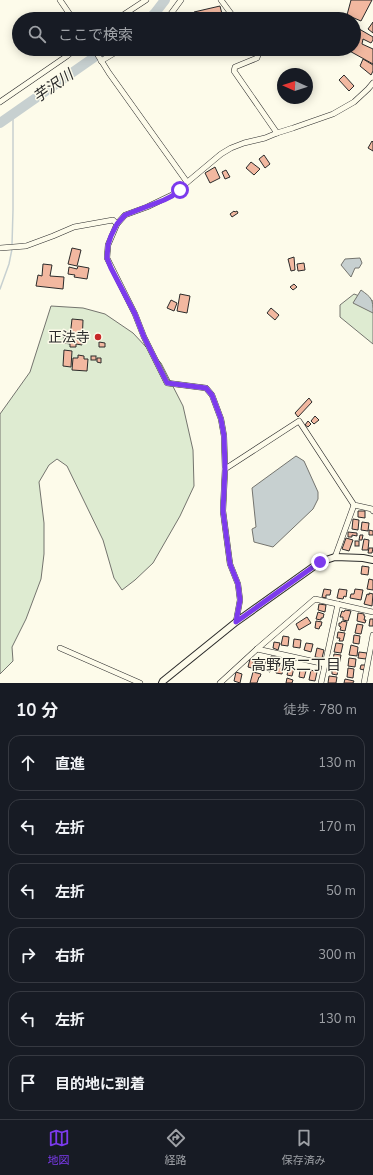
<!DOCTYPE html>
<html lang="ja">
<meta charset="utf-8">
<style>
body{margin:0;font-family:"Nunito Sans","Noto Sans JP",sans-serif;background:#242831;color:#f1f3f6}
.compass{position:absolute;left:277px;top:68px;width:36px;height:36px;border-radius:50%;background:#171b24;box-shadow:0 2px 10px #0003;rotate:273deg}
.stop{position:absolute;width:12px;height:12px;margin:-9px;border:3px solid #7c3aed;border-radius:50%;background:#fff}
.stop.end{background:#7c3aed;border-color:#fff;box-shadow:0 1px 4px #0008}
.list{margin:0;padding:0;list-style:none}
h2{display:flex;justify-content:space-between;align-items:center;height:52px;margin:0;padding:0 16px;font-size:17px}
h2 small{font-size:13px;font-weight:400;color:#9ea1a6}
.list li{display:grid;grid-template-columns:26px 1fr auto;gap:12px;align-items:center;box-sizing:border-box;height:56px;margin:0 8px 8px;padding:0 8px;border:1px solid #363941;border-radius:12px}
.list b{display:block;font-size:15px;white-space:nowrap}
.list em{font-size:13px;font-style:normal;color:#9ea1a6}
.icon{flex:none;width:22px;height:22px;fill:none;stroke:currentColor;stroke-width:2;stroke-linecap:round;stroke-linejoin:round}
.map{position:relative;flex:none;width:373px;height:683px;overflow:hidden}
.search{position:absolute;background:#171b24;box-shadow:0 2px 10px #0003;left:12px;right:12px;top:12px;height:44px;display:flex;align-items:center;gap:10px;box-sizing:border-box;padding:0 14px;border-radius:22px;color:#9ea1a6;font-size:15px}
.sheet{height:436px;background:#171b24}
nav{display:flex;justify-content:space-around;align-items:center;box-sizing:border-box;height:56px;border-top:1px solid #363941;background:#171b24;font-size:11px;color:#9ea1a6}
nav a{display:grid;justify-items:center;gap:2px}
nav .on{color:#7c3aed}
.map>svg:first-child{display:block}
.green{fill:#deebd1;stroke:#74746e}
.water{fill:#c7d0d0;stroke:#74746e}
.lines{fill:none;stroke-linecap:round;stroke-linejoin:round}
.stream{stroke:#c7d0d0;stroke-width:1.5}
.river{stroke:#c7d0d0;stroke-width:10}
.building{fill:#f2b8a0;stroke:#2b2b2b}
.minor-casing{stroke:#2b2b2b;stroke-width:6}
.tertiary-casing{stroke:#2b2b2b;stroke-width:8}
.minor{stroke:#fdfbea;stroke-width:5}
.tertiary{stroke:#fdfbea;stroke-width:6}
.route{stroke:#7c3aed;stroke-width:5}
.poi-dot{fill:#c62828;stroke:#fdfbea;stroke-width:1.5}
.labels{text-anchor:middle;stroke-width:3;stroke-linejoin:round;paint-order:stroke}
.poi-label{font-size:14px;fill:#2b2b2b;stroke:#fdfbea;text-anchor:end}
.water-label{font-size:15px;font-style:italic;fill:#2b2b2b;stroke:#fdfbea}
.neighbourhood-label{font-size:15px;fill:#2b2b2b;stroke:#fdfbea}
</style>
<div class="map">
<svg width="373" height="683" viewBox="0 0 373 683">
<rect width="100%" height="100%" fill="#fdfbea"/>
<!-- green -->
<g class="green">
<path d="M354 294 373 301V344L340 317V305Z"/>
<path d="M51 306 83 308 105 314 133 333 161 363 183 406 193 450 194 486 180 516 153 563 135 580 122 590 114 578 103 540 67 466 57 459 49 465 39 482 44 523V554L41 579 26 619 12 647 13 661 0 674V414L30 372Z"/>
</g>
<!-- water -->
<g class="water">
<path d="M360 258 362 263 359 268H355L351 277 341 265 345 259Z"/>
<path d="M361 290C372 298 373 299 373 313L353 303Z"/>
<path d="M296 456 304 461 318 492V499L313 509 273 547 254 542 252 529 256 527 252 488Z"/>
</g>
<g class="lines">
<!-- stream -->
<g class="stream">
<path d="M12 245 13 210V114"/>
<path d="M0 289 9 264 12 249"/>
</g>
<!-- river -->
<g class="river">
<path d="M149 19 155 13 165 0"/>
<path d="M0 123 106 49"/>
</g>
</g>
<!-- building -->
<g class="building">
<path d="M351 0H372L361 21 347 15Z"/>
<path d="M220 6 222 14 196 19 194 12Z"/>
<path d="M222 16 223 19H210V18Z"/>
<path d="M373 22V33L368 29Z"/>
<path d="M354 26 373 37V40L371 43 363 39 362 44 373 49V64L346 49H354Z"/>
<path d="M363 59 373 65V71L371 75 360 66Z"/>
<path d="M344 75 354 86 349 91 339 80Z"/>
<path d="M372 141 373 142V151L368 148Z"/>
<path d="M264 155 270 164 265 168 259 159Z"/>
<path d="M251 162 260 169 254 175 246 168Z"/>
<path d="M215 167 220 178 210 183 205 173Z"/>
<path d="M226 170 230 177 225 179 222 172Z"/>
<path d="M234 211 235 212 237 211 238 213 232 217 230 214Z"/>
<path d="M72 248 81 250 77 266 68 264Z"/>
<path d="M294 257 295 270 291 271 288 259Z"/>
<path d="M304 263 305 270 298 271 297 264Z"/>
<path d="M43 264 52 265 50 276 64 277 63 289 36 286 38 275 42 276Z"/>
<path d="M78 266 89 268 87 279 74 277 75 275 68 274 69 267 77 269Z"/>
<path d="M294 284 297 287 293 290 290 287Z"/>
<path d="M180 294 190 296 187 313 177 311Z"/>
<path d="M171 300 177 303 174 311 167 308Z"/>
<path d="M271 308 279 315 275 320 267 313Z"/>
<path d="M72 319 83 320 82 345 76 344V347H70V344L64 343V337H70Z"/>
<path d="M99 342 105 343V347H99Z"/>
<path d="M64 350 72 351 71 367 63 366Z"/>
<path d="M78 355 84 356V359H88L87 371 72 370 73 358H78Z"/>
<rect x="91" y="356" width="5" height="4"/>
<path d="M97 358H101V363L97 362Z"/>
<path d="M309 398 312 402 298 417 295 413Z"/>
<path d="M315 416 319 420 314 424 311 421Z"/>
<path d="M308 421 311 424 308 427 305 425Z"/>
<path d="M358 511H365V518L358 517Z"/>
<path d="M353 519 359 520 358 530 352 529Z"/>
<path d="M362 522 369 523 368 531 361 530Z"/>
<path d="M369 530 373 531V535H369Z"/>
<path d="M348 532 357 533V536L352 535V537H348Z"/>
<path d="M360 535H363L362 540H359Z"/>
<path d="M346 538 353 540 349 551 342 549Z"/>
<path d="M364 539 369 540 368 550H362Z"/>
<rect x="355" y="541" width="4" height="5"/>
<path d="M369 548H373L372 553H368Z"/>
<path d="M362 566 369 567 368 575 361 574Z"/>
<path d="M369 579 373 580V590L367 589Z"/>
<path d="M324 589 331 590 330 595H326V598L322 597Z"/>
<path d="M339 589 347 590 346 597 344 596 343 599 337 598Z"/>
<path d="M355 589 363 590 361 600 350 598 351 594H354Z"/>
<path d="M369 593 373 594 372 606 364 604 367 594 369 595Z"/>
<path d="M319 604 326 605 325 612 318 610Z"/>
<path d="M345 610 351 611 348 621 343 620V617H340L342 611 344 612Z"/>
<path d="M318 612 324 614 323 618H321V620L316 619Z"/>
<path d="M358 613 364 614V616H365L364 620H366L365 623 357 621Z"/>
<path d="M307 617 311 623 299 630 296 624Z"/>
<path d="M370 619H373V626H369Z"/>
<path d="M316 621 322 622 321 626H320L319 629 315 628Z"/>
<path d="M342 621 347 622 345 631 340 630 341 627 339 626V623H341Z"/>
<path d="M357 624 363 625 361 634 355 633Z"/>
<path d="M338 632 345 633 343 641H339L340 638H337Z"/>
<path d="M354 635 360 636 359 644 353 643Z"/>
<path d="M283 636 289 637 288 646 281 645Z"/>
<path d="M294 639 301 640 300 648 293 647Z"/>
<path d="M274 642 280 643 278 650 273 648Z"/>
<path d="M306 643 313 644 311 652 304 650Z"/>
<path d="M336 643 343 644 341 653 334 652Z"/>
<path d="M351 645 358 647 357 656 349 655Z"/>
<path d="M317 648 324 650 322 658 315 657Z"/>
<path d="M359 652 367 653 366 659 358 658Z"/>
<path d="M334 654 341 655 339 665 334 664 335 660H333Z"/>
<path d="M271 656 277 657V661L271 660Z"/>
<path d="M349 658 356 659 355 667 348 666Z"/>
<path d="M250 659 254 660 253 663 257 664V662L260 663 259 670 248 667Z"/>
<path d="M289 659 295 660 294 664 289 663Z"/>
<path d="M266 660 275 662 274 666H271L270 672 264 670Z"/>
<path d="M277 665 284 666 282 674 276 673Z"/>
<path d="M331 665 339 666 337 675 332 674V671H330Z"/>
<path d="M361 665H365L364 670 360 669Z"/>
<path d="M289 667 294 668 292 676 287 675Z"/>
<path d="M348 668 354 669 353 678 347 677Z"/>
<path d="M300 670 306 671 304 678 299 677Z"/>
<path d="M311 670 317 672 315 681 309 680Z"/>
<path d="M236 672 242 674 240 683 234 681Z"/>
<path d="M253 672 261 674 260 677H259L257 683H250Z"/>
<path d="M329 676 337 677 336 683H328Z"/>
<path d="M287 678 293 680 292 683H286Z"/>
<path d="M345 679 354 681 353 683H344Z"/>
</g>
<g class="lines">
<defs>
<g id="minor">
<path d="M60 0 73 19"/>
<path d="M221 0 235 19"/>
<path d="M117 19 146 0"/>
<path d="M165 19 170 15 181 0"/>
<path d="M94 49 109 73 187 182"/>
<path d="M257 49 259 52 257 58 235 67 234 71 277 133"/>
<path d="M101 61 121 49"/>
<path d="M0 102 67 56 75 49"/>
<path d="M0 248 26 246 53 236 74 227 113 220 117 224"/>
<path d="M225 469 299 421 354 505 372 509 373 511"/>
<path d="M335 557 354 505"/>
<path d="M236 622 240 600 238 584 230 564 223 511 225 469 224 436 221 419 212 395 206 388 167 383 144 337 135 314 107 258 108 245 117 224 125 215 147 207 172 195 221 154 231 148 244 143 265 138 277 133 293 128 333 114 354 102 368 89 373 83"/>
<path d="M60 648 140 683"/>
<path d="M257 649 325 664"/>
<path d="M220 683 257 649 315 599 373 612"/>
<path d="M321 683 338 604"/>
<path d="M364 683 373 635"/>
</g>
<path id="tertiary" d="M162 683 163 681 236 622 320 562 335 557 363 558 373 560"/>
</defs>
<!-- minor casing -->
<use href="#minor" class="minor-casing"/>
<!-- tertiary casing -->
<use href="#tertiary" class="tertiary-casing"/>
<!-- minor -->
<use href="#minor" class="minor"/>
<!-- tertiary -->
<use href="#tertiary" class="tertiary"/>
</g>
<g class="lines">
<!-- route -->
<path class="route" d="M180 190 172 196 164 200 125 215 117 224 111 236 108 245 107 258 111 268 135 314 144 337 167 383 206 388 212 395 221 419 224 436 225 469 223 511 230 564 238 584 240 600 236 622 320 562"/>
</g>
<!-- markers -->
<circle class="poi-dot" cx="98" cy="337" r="4"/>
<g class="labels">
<!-- poi labels -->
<g class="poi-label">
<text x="90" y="342">正法寺</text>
</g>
<!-- water labels -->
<g class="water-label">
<text transform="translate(53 86) rotate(-35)" y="5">芋沢川</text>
</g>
<!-- neighbourhood labels -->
<g class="neighbourhood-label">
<text x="296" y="670">高野原二丁目</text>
</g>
</g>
</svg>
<svg class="compass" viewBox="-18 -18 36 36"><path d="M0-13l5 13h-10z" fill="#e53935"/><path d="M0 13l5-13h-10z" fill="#9ea1a6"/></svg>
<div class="stop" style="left:180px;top:190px"></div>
<div class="stop end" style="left:320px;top:562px"></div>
<div class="search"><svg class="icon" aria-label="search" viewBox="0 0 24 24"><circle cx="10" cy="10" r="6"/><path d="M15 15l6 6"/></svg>ここで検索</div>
</div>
<section class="sheet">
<h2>10 分<small>徒歩 · 780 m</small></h2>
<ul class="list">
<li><svg class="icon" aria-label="ahead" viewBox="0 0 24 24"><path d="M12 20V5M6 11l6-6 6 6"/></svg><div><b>直進</b></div><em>130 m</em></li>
<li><svg class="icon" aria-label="left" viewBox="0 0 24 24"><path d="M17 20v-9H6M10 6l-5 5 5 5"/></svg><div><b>左折</b></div><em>170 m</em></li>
<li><svg class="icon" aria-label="left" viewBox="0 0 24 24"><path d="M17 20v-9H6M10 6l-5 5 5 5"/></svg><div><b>左折</b></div><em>50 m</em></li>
<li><svg class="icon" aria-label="right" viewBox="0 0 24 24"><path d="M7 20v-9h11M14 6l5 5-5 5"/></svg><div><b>右折</b></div><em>300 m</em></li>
<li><svg class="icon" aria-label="left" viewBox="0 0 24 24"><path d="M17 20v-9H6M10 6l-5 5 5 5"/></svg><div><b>左折</b></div><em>130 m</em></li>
<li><svg class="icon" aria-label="arrive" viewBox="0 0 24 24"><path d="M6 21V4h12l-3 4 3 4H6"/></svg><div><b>目的地に到着</b></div></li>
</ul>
</section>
<nav>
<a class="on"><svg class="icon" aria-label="map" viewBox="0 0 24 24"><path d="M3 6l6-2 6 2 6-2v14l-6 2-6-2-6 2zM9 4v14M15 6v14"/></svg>地図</a>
<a><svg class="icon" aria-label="directions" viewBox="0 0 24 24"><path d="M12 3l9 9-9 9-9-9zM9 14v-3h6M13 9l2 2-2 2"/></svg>経路</a>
<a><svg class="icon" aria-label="saved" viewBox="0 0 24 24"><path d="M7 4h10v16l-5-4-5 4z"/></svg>保存済み</a>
</nav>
